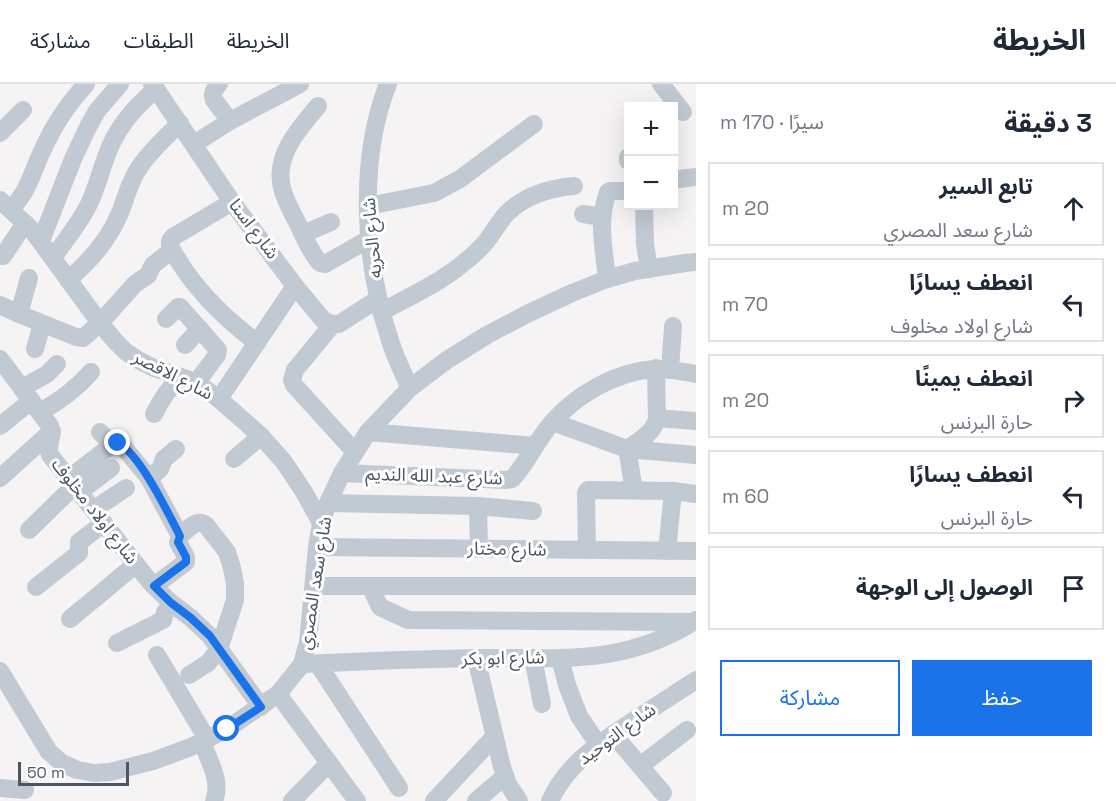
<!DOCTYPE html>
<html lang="ar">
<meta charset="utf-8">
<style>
body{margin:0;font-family:"Space Grotesk","Noto Sans Arabic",sans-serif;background:#f6f6f7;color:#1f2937;direction:rtl}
.controls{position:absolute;right:18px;top:18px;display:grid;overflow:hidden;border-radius:0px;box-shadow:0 6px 24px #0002}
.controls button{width:54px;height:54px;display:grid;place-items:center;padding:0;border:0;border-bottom:2px solid #e0e1e3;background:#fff;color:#1f2937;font:30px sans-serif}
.scale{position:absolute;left:18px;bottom:15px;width:111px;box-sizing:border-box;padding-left:6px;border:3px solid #4a5661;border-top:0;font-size:16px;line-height:21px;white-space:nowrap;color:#4a5661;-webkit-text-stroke:4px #fff;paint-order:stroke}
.stop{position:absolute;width:18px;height:18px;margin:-14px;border:4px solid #1a73e8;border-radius:50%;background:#fff}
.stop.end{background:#1a73e8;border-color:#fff;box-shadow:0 2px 6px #0008}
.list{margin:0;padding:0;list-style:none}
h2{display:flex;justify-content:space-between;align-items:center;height:78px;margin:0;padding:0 24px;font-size:26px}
h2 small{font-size:20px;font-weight:400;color:#747a83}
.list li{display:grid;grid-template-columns:39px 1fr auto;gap:18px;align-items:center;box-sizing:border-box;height:84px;margin:0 12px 12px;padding:0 12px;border:2px solid #e0e1e3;border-radius:0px}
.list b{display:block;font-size:22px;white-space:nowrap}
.list p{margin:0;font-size:20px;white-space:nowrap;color:#747a83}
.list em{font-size:20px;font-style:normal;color:#747a83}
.actions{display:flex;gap:12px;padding:18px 24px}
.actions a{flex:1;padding:14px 0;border:2px solid #1a73e8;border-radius:0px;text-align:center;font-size:21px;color:#1a73e8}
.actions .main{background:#1a73e8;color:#fff}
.icon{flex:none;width:33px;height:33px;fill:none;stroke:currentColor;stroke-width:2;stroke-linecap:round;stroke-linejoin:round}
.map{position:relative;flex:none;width:696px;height:717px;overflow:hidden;direction:ltr}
header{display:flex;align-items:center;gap:36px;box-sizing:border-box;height:84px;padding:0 30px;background:#fff;border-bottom:2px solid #e0e1e3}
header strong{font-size:28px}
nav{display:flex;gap:33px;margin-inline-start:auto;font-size:21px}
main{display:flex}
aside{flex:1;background:#fff}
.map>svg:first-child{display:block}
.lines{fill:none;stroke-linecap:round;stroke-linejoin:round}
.minor{stroke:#c1cad2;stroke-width:18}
.route{stroke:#1a73e8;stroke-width:8}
.labels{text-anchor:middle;stroke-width:6;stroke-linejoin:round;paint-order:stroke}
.street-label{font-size:18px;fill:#4a5661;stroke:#fff}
</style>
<header>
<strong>الخريطة</strong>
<nav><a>الخريطة</a><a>الطبقات</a><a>مشاركة</a></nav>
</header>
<main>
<aside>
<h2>3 دقيقة<small>سيرًا · 170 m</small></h2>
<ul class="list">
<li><svg class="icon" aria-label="ahead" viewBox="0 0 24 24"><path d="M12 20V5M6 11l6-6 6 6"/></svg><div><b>تابع السير</b><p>شارع سعد المصري</p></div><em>20 m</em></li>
<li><svg class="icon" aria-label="left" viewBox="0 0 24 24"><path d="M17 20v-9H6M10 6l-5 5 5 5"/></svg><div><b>انعطف يسارًا</b><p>شارع اولاد مخلوف</p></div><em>70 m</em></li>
<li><svg class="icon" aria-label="right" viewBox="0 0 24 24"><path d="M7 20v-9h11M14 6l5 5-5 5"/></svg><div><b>انعطف يمينًا</b><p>حارة البرنس</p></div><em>20 m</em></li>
<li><svg class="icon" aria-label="left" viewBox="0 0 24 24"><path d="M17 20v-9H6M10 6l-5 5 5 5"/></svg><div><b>انعطف يسارًا</b><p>حارة البرنس</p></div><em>60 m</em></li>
<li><svg class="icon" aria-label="arrive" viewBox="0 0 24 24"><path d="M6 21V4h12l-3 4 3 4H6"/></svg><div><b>الوصول إلى الوجهة</b></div></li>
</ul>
<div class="actions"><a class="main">حفظ</a><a>مشاركة</a></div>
</aside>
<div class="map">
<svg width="696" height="717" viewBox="0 0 696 717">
<rect width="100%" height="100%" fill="#f5f3f3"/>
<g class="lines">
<!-- minor -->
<g class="minor">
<path d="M152 0 156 5 232 118 295 202 324 237 333 240H339L378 215"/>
<path d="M219 0C215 5 211 9 214 16L230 37"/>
<path d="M388 0C358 76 364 177 389 253 394 271 402 287 410 304"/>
<path d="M661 0 683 28"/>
<path d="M318 22C299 45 274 71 282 104 285 116 291 127 297 138 304 152 310 168 320 179L325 180 369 155"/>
<path d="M0 49 23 26"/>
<path d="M194 60 230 37 300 0"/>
<path d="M628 77V73"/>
<path d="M679 95 696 93"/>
<path d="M0 116 32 146 100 239 115 257 126 268 140 277 154 284 187 295 204 304 219 315 261 352 284 378 304 408 321 439"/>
<path d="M232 118 173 153 170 157V162C191 202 222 232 257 259"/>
<path d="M368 122 434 109 460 95 534 40"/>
<path d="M644 122 645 160 649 185"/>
<path d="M11 126C18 117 25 109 29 98 35 85 39 72 46 59 56 37 70 18 86 0"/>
<path d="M583 130 602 133"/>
<path d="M303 150 331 138"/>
<path d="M41 157 73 75 88 43 97 27 120 0"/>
<path d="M3 172 25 139"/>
<path d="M53 174C65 156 80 139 89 120 98 101 102 81 110 63 120 39 137 21 156 5"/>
<path d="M607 195C604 164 597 138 608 108L610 107H628"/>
<path d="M68 196C89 178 108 157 119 131 126 115 129 98 139 84 148 69 167 52 180 39"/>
<path d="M0 221 19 230 76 253 83 254 100 239 135 200 148 191 153 181 172 166"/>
<path d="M381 228C407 214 439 199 461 181 470 174 478 167 485 159 493 149 499 138 507 129 526 111 549 104 574 102"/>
<path d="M19 230 29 194"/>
<path d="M166 235 178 223H180L218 266 217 271 196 299"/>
<path d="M333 240 295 286 292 296 294 301 354 367"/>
<path d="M185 261 200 245"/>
<path d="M35 265 42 240"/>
<path d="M0 275 50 342C55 353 46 360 50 371L150 498 170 518 191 534 210 552 261 623"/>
<path d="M670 286 673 242"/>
<path d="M22 304 47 290 57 280"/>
<path d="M219 315 295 202"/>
<path d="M40 328C60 317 76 305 91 288"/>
<path d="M154 330C161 316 169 304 180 293"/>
<path d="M657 334 696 337"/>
<path d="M553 338 627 365 696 371"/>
<path d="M0 342 31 317"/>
<path d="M100 348 112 361 121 360 149 394 180 452 178 458 186 473V478L154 502"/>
<path d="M368 348 535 362"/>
<path d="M234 375 261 352"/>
<path d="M342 389 505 396 512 395C527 379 536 358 550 341 575 311 615 288 654 285 667 284 683 288 696 290"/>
<path d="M0 394 52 347"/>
<path d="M149 394 160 385 164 375 176 365"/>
<path d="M68 395 112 361"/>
<path d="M634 406 627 365C639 357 654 349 657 334L656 284"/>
<path d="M79 408 111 384"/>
<path d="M328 419 478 422 533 427"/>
<path d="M478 422 479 465"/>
<path d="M93 426 126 404"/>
<path d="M29 446 74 402"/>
<path d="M180 452C188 445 196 434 206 441L227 468 232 484 235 500V516L219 565 208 579 189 591"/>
<path d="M317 463 696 467"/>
<path d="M587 466 586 412V409L588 406 673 407 696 410"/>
<path d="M667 467 673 407"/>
<path d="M314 502H696"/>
<path d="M370 502 380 523 408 536 691 538"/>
<path d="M36 503 79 469V458L104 439"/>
<path d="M70 535 136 480"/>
<path d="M117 559 163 536 165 528 174 521"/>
<path d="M157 571 207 655"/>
<path d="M476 574 502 683 508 700 519 717"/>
<path d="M533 574 542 620"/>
<path d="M560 574 567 601 579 632 598 660"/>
<path d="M302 580C360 577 418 575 476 574 556 573 624 583 696 536"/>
<path d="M318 580 399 704"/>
<path d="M0 587 49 668 62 679 77 686 94 689 110 688 153 677 191 663 227 645 278 610 302 580 308 558 317 463 321 439 328 419 342 389 368 348 410 304 447 276 487 251 529 229 572 209 607 195 635 187 685 179 696 178"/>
<path d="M278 610 357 717"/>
<path d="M613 650 663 709"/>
<path d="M202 658C209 677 222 697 214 717"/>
<path d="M640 682 687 646"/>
<path d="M0 704 25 706"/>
<path d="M292 717 329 679"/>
<path d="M434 717 494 653"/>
<path d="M476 717 505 692"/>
<path d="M550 717C567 679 600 659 633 637 654 623 675 610 696 596"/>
</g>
</g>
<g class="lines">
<!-- route -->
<path class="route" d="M118 359C140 370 168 429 180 452L178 458 186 473V478L154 502 170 518 191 534 210 552 261 623 227 645"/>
</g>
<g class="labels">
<!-- street labels -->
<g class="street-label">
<text transform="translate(254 145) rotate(53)" y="6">شارع اسنا</text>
<text transform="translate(372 154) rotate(-95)" y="6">شارع الحريه</text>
<text transform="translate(173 291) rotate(27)" y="6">شارع الاقصر</text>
<text transform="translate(434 392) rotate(2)" y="6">شارع عبد الله النديم</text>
<text transform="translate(95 427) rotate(52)" y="6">شارع اولاد مخلوف</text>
<text transform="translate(507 465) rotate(1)" y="6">شارع مختار</text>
<text transform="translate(315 499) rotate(-81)" y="6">شارع سعد المصري</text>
<text transform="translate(503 574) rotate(-1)" y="6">شارع ابو بكر</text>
<text transform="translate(617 650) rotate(-36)" y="6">شارع التوحيد</text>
</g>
</g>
</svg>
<div class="controls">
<button>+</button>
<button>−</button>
</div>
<div class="scale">50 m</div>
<div class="stop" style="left:227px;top:645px"></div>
<div class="stop end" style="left:118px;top:359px"></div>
</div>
</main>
